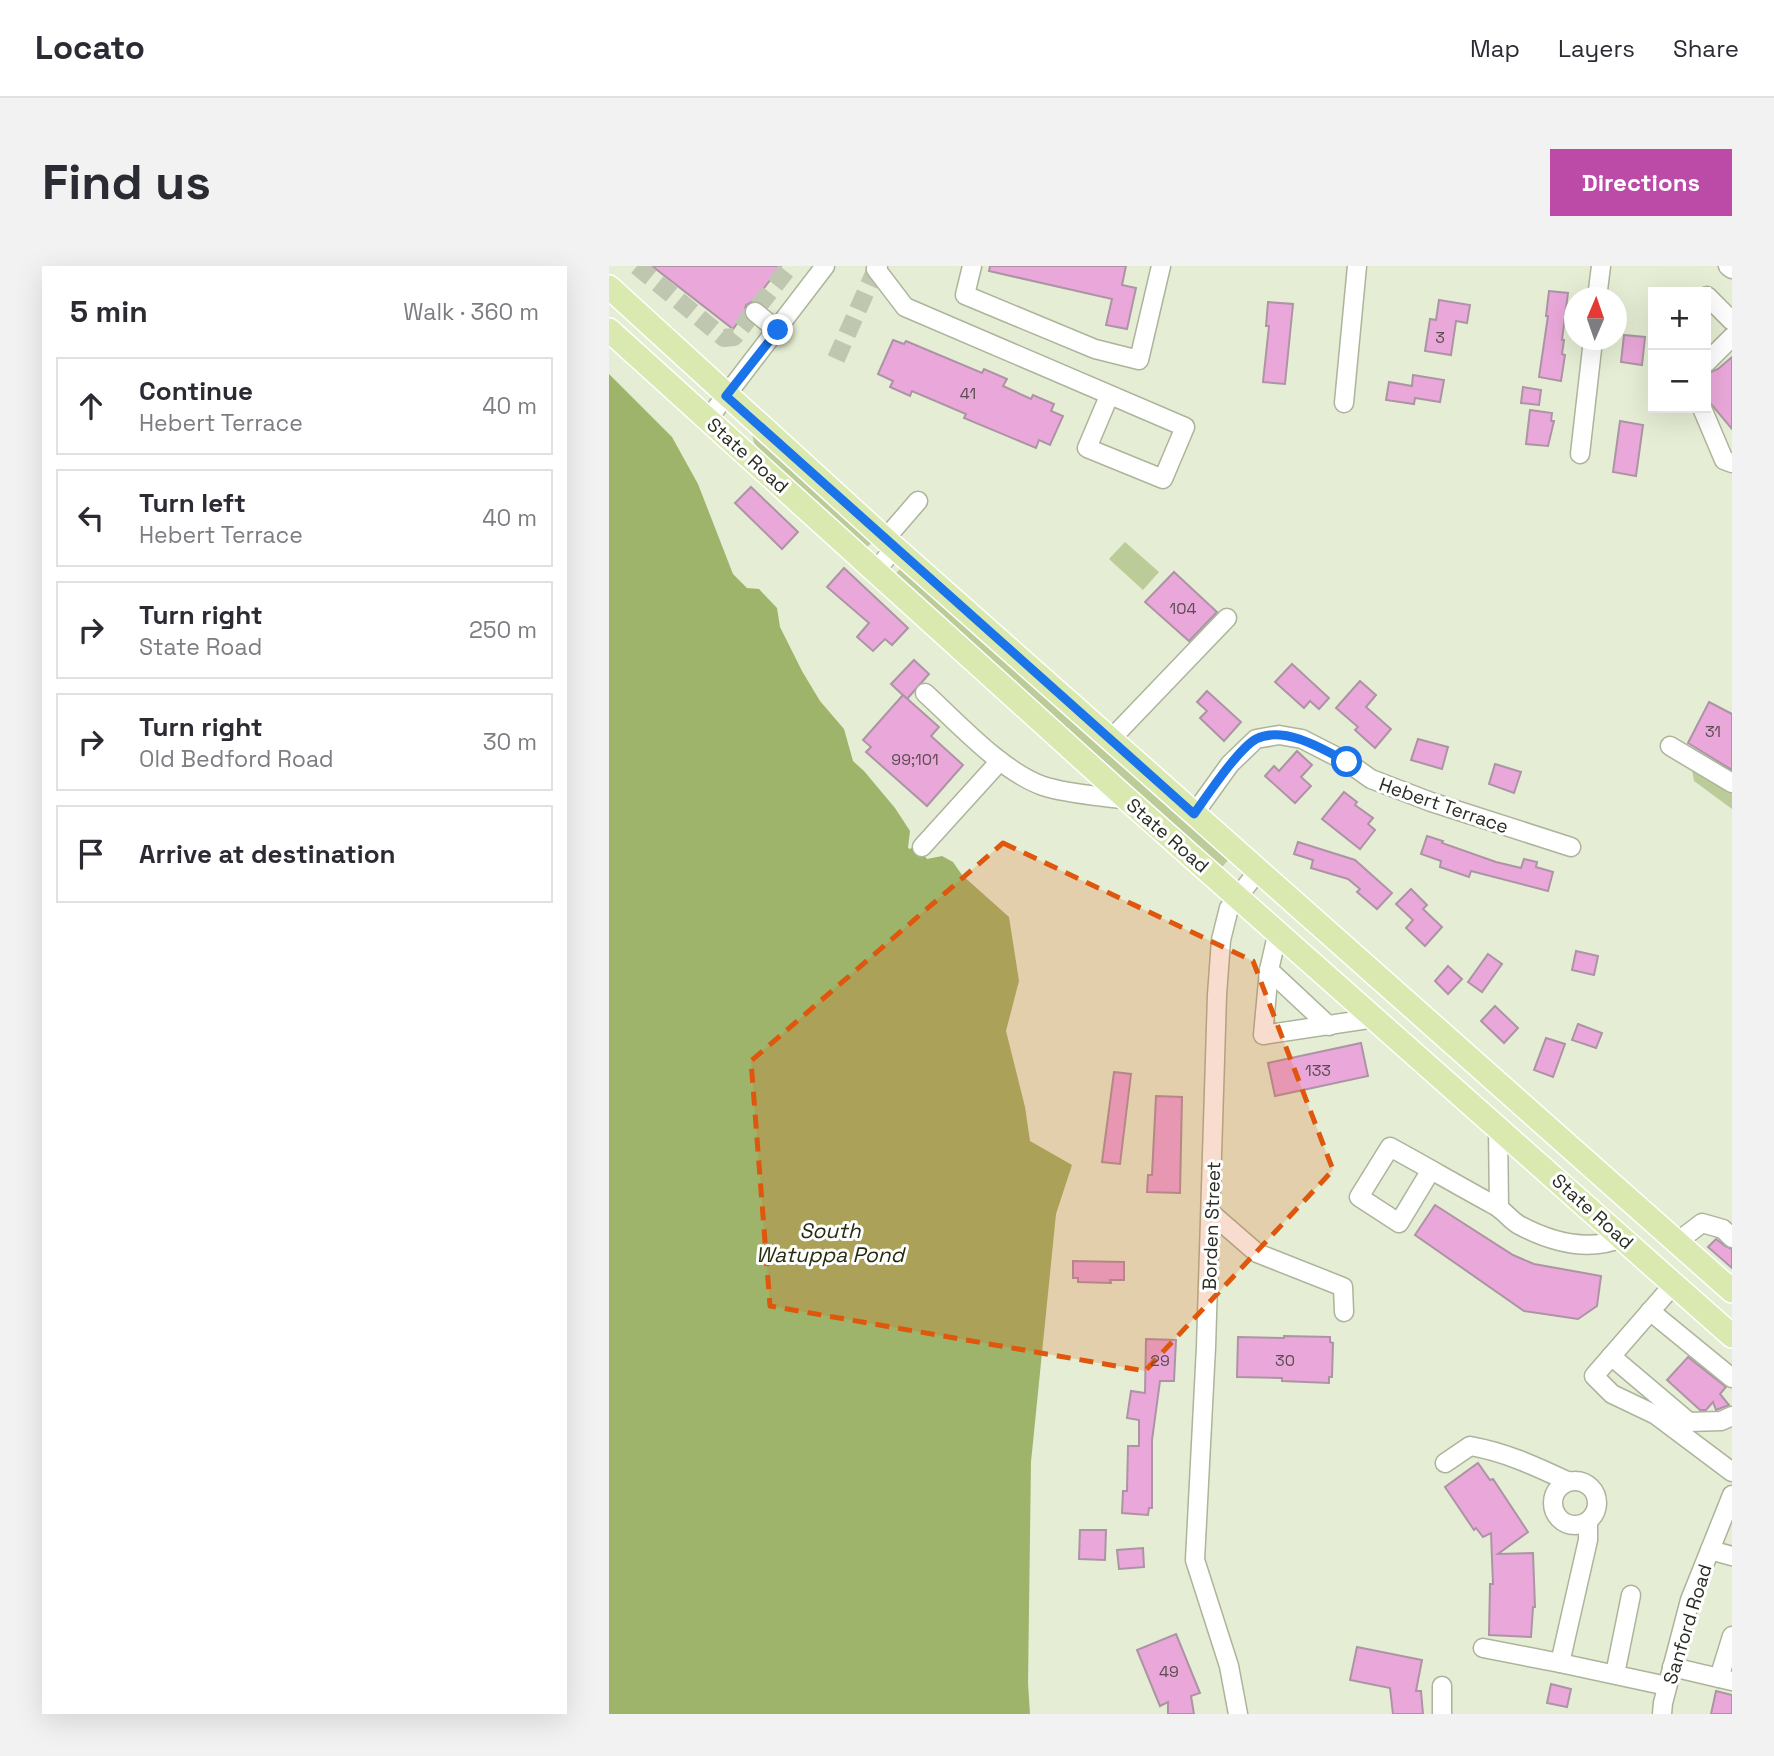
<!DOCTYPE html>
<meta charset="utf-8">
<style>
body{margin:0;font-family:"Space Grotesk",sans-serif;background:#f2f2f3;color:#2b2b33}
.controls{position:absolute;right:21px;top:21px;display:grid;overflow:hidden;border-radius:0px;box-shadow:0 7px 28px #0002}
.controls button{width:63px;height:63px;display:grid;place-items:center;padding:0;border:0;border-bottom:2px solid #e1e1e2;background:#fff;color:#2b2b33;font:35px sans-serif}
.compass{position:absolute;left:955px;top:21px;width:63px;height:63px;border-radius:50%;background:#fff;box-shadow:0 7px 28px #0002;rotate:2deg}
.stop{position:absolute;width:21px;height:21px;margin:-16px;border:5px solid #1a73e8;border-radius:50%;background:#fff}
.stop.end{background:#1a73e8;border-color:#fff;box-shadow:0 2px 7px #0008}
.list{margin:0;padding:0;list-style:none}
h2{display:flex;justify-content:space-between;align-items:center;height:91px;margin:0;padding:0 28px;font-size:30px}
h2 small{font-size:23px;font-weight:400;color:#7c7c81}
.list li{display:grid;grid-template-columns:46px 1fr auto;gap:21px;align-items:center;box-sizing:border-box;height:98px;margin:0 14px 14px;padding:0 14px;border:2px solid #e1e1e2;border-radius:0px}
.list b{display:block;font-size:26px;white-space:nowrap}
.list p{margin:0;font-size:23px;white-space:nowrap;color:#7c7c81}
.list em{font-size:23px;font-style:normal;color:#7c7c81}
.icon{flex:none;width:38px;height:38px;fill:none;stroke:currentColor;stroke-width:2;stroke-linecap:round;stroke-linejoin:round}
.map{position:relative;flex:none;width:1123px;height:1448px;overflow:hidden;border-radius:0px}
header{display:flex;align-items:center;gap:42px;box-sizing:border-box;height:98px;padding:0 35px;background:#fff;border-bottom:2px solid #e1e1e2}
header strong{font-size:33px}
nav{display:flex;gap:38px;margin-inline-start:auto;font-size:24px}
.intro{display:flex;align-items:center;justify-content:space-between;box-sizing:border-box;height:168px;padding:0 42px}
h1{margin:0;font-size:49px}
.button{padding:18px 32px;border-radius:0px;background:#bc4ba7;color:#fff;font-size:24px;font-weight:700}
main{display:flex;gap:42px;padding:0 42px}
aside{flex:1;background:#fff;border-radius:0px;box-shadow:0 7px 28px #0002}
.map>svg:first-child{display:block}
.green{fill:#bccc99}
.water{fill:#9fb46b}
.building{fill:#eaa8da;stroke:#ac94a5;stroke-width:2}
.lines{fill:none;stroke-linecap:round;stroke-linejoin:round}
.minor-tunnel{stroke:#c0c7b1;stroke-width:18;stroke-dasharray:18 9;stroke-linecap:butt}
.minor-casing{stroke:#acb49b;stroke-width:21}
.major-casing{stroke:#fff;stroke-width:26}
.minor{stroke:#fff;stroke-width:18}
.major{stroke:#d9e9af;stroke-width:23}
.route{stroke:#1a73e8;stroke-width:9}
.marked{fill:#de570d;fill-opacity:0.2;stroke:#de570d;stroke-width:5;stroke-dasharray:14 9;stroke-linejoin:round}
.labels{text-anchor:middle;stroke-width:6;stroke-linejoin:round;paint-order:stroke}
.number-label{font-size:16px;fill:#5a4c51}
.street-label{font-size:19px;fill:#2a2d23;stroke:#fff}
.water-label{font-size:21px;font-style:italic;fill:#252d0d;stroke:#fff}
</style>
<header>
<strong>Locato</strong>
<nav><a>Map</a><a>Layers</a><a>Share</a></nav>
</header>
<div class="intro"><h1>Find us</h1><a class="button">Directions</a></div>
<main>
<aside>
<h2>5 min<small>Walk · 360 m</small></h2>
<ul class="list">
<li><svg class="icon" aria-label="ahead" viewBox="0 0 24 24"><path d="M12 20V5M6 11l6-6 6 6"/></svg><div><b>Continue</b><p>Hebert Terrace</p></div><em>40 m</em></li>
<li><svg class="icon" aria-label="left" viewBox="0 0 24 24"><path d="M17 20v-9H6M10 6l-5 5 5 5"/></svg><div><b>Turn left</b><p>Hebert Terrace</p></div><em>40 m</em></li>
<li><svg class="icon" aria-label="right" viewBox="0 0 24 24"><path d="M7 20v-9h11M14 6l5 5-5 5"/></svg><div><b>Turn right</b><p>State Road</p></div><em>250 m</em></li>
<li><svg class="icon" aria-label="right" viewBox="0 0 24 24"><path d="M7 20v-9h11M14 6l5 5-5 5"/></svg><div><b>Turn right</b><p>Old Bedford Road</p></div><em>30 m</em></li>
<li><svg class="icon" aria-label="arrive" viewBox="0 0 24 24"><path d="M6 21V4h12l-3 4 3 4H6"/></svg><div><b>Arrive at destination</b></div></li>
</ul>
</aside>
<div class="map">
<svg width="1123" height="1448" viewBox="0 0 1123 1448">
<rect width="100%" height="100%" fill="#e5eed4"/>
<!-- green -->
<g class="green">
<path d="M142 164 265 275 256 283 157 193 145 177Z"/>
<path d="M516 276 550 306 534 324 500 293Z"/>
<path d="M295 299 620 593 614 600 611 601 288 314 286 308Z"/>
<path d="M1083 504 1109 507 1123 512V543L1085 515Z"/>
</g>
<!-- water -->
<path class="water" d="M0 108 63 171 89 218 124 308 138 322 150 323 168 342 171 361 193 405 211 435 235 463 244 495 255 505 286 542 301 565 299 582 301 583 308 578 318 593 333 590 344 596 353 609 400 651 410 715 397 765 416 841 421 875 463 899 447 948 422 1196 419 1417 421 1448H0Z"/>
<!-- building -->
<g class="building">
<path d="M43 0H172L145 35 137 39 135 48 124 63Z"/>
<path d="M381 0H517L513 19 527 22 518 63 497 59 503 33 380 5Z"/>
<path d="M940 25 959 27 953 74H955L953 88 956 89 952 115 930 111 939 50H937Z"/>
<path d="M830 34 861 39 858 57 847 55 842 89 816 85 821 53 827 54Z"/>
<path d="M659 36 684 38 676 118 654 116 660 60H657Z"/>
<path d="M1015 69 1036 71 1033 99 1012 96Z"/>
<path d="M284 74 295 78 297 75 373 107 375 103 398 113 394 120 422 133 424 129 445 138 442 145 454 150 441 179 430 174 427 182 355 152 357 148 303 125 301 130 281 121 284 115 269 108Z"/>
<path d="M1123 91V163L1097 132V108L1109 103Z"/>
<path d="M804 109 835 114 831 136 806 132 805 138 777 134 780 116 803 120Z"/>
<path d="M914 121 932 124 930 139 912 137Z"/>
<path d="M921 144 943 147 942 155H945L939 180 917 178Z"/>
<path d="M1011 155 1034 159 1027 210 1004 206Z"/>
<path d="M142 221 189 266 173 283 126 237Z"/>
<path d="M235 302 299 362 283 379 276 373 264 385 248 371 260 357 218 321Z"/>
<path d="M565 306 608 346 580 375 536 336Z"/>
<path d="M305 394 320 408 298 433 282 418Z"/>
<path d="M683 398 720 432 710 443 701 435 695 442 666 416Z"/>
<path d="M751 415 767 429 757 441 782 463 766 482 746 464 749 461 727 442Z"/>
<path d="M598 425 632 456 615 475 591 452 598 445 588 436Z"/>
<path d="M294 429 330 461 322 470 354 499 318 540 257 486 262 481 254 474Z"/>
<path d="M1100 436 1123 448V504L1079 477Z"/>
<path d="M809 473 839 481 833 503 802 494Z"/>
<path d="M688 485 703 499 692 511 702 520 686 537 656 510 665 500 670 505Z"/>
<path d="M886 498 912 506 905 527 880 518Z"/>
<path d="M735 526 748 536 746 539 764 552 759 558 766 564 751 583 713 553Z"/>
<path d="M818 570 834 575 833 577 887 596 912 602 915 593 928 596 927 601 944 606 939 625 862 605 860 611 831 601 832 595 812 588Z"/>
<path d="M689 576 746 594 783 627 768 643 748 626 751 623 739 613 702 602 704 594 685 588Z"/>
<path d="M802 623 818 639 814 643 833 661 816 680 797 662 804 654 787 638Z"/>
<path d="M967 685 989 690 985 709 963 704Z"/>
<path d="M879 688 893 698 873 726 859 716Z"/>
<path d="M839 700 853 713 839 728 826 715Z"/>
<path d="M886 740 909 762 895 777 872 755Z"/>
<path d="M969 758 993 767 987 782 963 774Z"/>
<path d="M937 772 956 778 944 811 925 804Z"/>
<path d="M752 777 759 810 666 830 659 797Z"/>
<path d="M505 806 522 808 511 898 493 896Z"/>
<path d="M547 830 573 831 571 927 538 926 539 909H543Z"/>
<path d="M826 939 904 989 925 998 992 1010 988 1040 969 1053 915 1045 806 969Z"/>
<path d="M1107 973 1116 980 1123 983V1002L1099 981Z"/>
<path d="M464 995 515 996V1014H501L502 1017 469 1016V1012H464Z"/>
<path d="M675 1070 721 1071V1076L724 1077 723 1111H720V1117L673 1115V1112L628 1111 629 1071 675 1072Z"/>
<path d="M537 1073 567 1074 565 1115H551L543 1174V1242H540L539 1249 513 1247 514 1225H518L519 1180H530V1154L518 1152 522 1125 536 1127Z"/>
<path d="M1079 1091 1117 1121 1111 1128 1120 1139 1107 1144 1104 1136 1097 1144H1091L1058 1114Z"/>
<path d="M869 1197 881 1214 884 1213 919 1266 889 1288 924 1287 926 1341H924L922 1371 880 1369 881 1318H884L882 1267 874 1271 867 1262 865 1264 836 1221Z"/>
<path d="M471 1264H497L496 1294 470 1293Z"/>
<path d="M534 1282 535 1301 510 1303 508 1284Z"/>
<path d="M567 1368 591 1427 582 1430 585 1448H559V1436L551 1440 528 1384Z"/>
<path d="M748 1381 813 1394 807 1425H812L814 1448H784L781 1422 741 1414Z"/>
<path d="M942 1418 962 1423 958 1441 938 1437Z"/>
<path d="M1107 1425 1123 1429V1448H1102Z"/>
</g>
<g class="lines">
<!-- minor-tunnel -->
<g class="minor-tunnel">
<path d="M28 0 115 72 125 71 181 0"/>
<path d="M227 93 267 3 263 0"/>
</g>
<defs>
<g id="minor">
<path d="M269 0 267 3 296 41 576 161 554 213 478 182 500 130"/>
<path d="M363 0 356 29 486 83 530 94 552 0"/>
<path d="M1119 0 1123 3"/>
<path d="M1098 30 1123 55"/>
<path d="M988 32 992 0"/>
<path d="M146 46 168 64"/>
<path d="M1097 97 1123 71"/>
<path d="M735 137 748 0"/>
<path d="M1093 142 1115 194 1123 197"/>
<path d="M99 153 216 0"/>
<path d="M971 188 984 74"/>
<path d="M276 273 309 235"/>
<path d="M267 304 286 282"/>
<path d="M316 427C349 457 392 505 434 520 458 528 493 530 519 534"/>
<path d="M502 473 618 352"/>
<path d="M1061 480 1123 517"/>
<path d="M585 548 621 498 647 473 670 469 693 473 738 496 762 513 822 536 962 581"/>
<path d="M313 581 391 495"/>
<path d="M669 665 660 704 654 769 766 752"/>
<path d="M660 704 720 760"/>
<path d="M889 861 890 942"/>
<path d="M822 904 790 957 750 931 781 881C816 900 850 920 885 939 895 944 901 954 910 959 942 976 979 986 1013 972"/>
<path d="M602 947 648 987 734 1021 735 1046"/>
<path d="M1068 976 1093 957 1114 963 1123 972"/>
<path d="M1065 1018 985 1110 1003 1128 1047 1149 1123 1206"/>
<path d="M1041 1045 1123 1112"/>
<path d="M1002 1090 1080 1156 1112 1155 1123 1150"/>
<path d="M836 1197 861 1180C896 1186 926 1200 958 1215"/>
<circle cx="966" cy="1237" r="22"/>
<path d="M979 1255V1274L951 1397 1058 1420"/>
<path d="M1101 1284 1123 1290"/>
<path d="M874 1382 951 1397"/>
<path d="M1063 1401 1123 1415"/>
<path d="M1006 1408 1022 1329"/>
<path d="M1110 1412 1123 1370"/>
<path d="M629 1448 620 1400 586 1294 597 1081 608 729 612 674 620 642 649 605"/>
<path d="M833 1448V1420"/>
<path d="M1053 1448 1054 1437 1081 1334 1123 1229"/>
</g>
<g id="major">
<path d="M0 21 276 273 1123 1025"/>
<path d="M0 64 519 534 1123 1070"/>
</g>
</defs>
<!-- minor casing -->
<use href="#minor" class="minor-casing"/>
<!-- major casing -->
<use href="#major" class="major-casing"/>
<!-- minor -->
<use href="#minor" class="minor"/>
<!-- major -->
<use href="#major" class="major"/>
</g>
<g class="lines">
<!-- route -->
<path class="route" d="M169 64 117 130 585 548C598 530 629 483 647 473 675 459 714 483 738 496"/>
</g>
<!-- marked area -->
<path class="marked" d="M394 577 644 695 724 904 536 1105 161 1040 142 795Z"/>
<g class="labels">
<!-- number labels -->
<g class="number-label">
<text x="831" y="77">3</text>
<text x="359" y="133">41</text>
<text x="574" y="348">104</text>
<text x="1104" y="471">31</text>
<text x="306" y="499">99;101</text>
<text x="709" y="810">133</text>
<text x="551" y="1100">29</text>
<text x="676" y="1100">30</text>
<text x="560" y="1411">49</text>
</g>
<!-- street labels -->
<g class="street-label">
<text transform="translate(139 189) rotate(42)" y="7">State Road</text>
<text transform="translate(835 539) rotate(19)" y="7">Hebert Terrace</text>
<text transform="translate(559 569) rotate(41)" y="7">State Road</text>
<text transform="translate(984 945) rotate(42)" y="7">State Road</text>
<text transform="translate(602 960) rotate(-88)" y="7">Borden Street</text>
<text transform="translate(1078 1358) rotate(-73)" y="7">Sanford Road</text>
</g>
<!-- water labels -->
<g class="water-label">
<text x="221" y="972">South<tspan x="221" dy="24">Watuppa Pond</tspan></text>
</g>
</g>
</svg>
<div class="controls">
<button>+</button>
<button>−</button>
</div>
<svg class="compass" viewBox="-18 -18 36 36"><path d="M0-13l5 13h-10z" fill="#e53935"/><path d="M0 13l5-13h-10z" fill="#7c7c81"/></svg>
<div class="stop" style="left:738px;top:496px"></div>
<div class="stop end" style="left:169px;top:64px"></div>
</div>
</main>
